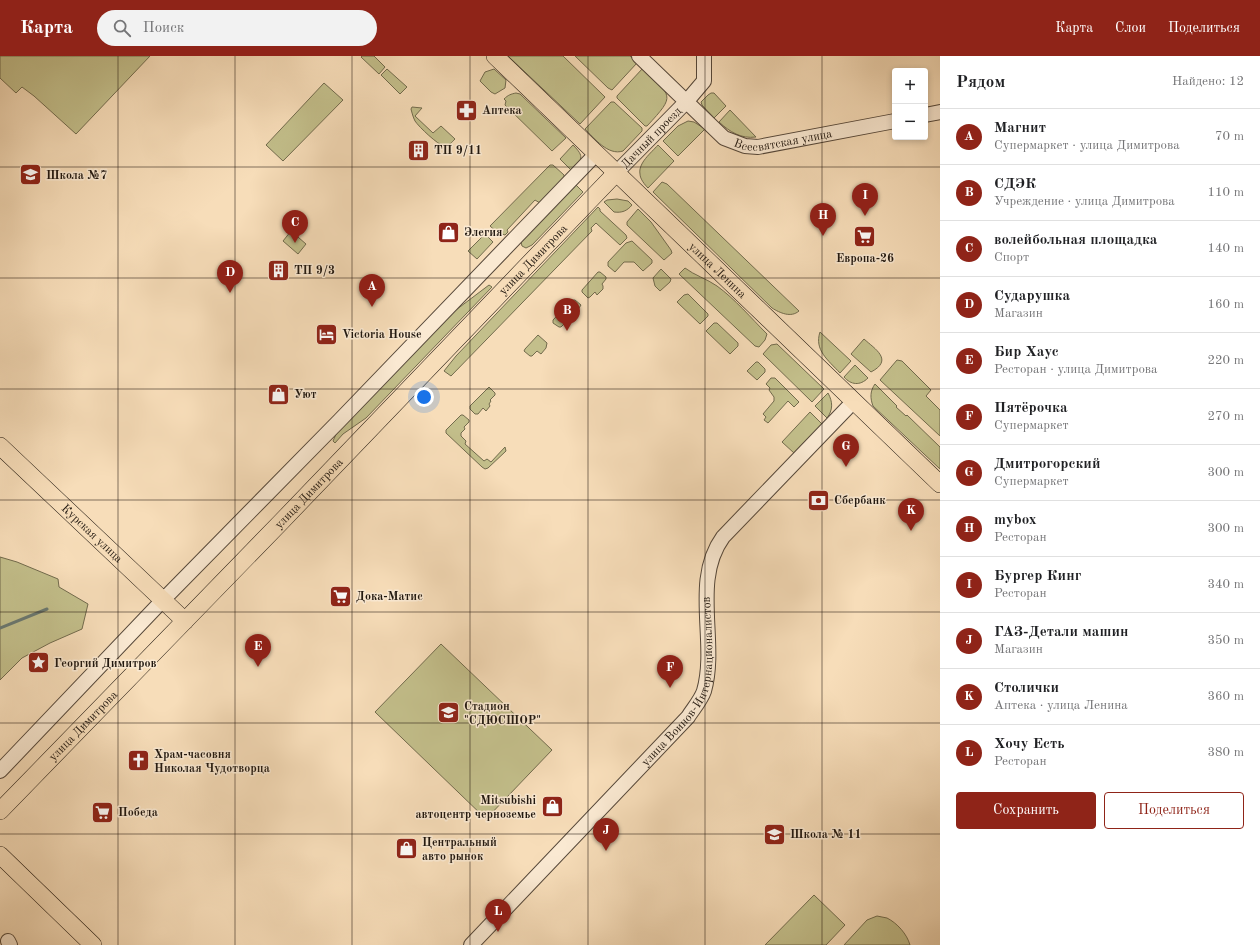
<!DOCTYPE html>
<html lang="ru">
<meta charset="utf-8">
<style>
body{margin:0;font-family:"Old Standard TT",serif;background:#f2f2f2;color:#202124}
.controls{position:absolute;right:12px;top:12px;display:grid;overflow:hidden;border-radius:4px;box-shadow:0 2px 6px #0003}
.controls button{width:36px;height:36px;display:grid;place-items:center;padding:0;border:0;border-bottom:1px solid #e0e0e0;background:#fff;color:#202124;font:20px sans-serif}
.you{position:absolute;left:424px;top:341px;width:14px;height:14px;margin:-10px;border:3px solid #fff;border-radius:50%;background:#1a73e8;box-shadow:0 0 0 6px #1a73e833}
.badge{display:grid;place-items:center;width:26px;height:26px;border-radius:50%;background:#8f2418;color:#fff;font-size:13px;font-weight:700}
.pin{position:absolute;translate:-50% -33px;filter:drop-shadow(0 1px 2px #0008)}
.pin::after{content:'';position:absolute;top:21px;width:14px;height:12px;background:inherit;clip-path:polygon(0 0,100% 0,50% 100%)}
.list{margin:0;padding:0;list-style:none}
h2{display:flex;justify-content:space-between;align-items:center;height:52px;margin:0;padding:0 16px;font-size:17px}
h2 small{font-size:13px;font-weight:400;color:#757577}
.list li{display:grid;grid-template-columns:26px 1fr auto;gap:12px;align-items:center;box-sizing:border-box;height:56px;padding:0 16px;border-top:1px solid #e0e0e0}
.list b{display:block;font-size:15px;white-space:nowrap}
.list p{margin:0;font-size:13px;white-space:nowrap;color:#757577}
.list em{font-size:13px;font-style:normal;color:#757577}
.actions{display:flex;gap:8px;padding:12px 16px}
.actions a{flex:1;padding:9px 0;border:1px solid #8f2418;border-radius:4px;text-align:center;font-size:14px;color:#8f2418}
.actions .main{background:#8f2418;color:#fff}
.icon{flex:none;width:22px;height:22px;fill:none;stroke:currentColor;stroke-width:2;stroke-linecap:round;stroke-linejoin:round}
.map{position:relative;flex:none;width:940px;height:889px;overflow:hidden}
header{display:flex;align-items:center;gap:24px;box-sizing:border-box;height:56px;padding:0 20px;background:#8f2418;color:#fff}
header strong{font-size:19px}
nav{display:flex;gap:22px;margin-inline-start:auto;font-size:14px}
.search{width:280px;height:36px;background:#f2f2f2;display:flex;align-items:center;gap:10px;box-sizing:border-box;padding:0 14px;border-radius:22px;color:#757577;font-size:15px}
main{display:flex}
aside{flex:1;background:#fff}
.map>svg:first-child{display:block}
.green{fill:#c3bf8b;stroke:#726b4d}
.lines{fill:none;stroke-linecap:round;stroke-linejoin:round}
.stream{stroke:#6b7971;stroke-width:3}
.minor-casing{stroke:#56483a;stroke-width:16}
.major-casing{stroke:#20170f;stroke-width:18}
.minor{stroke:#fae9d2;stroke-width:14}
.major{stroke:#f7ddb9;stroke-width:17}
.grid{fill:none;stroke:#20170f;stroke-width:1;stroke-opacity:0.55}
.labels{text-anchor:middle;stroke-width:3;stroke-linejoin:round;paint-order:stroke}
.poi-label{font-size:12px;font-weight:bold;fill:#20170f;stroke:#fae9d2;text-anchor:start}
.street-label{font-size:12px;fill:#20170f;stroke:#fae9d2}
</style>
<header>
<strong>Карта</strong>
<div class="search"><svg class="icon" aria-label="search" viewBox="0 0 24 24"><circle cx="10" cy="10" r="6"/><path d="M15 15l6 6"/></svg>Поиск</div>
<nav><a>Карта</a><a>Слои</a><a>Поделиться</a></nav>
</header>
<main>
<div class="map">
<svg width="940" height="889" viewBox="0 0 940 889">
<rect width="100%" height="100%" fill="#f7ddb9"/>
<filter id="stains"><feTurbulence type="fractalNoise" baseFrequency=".005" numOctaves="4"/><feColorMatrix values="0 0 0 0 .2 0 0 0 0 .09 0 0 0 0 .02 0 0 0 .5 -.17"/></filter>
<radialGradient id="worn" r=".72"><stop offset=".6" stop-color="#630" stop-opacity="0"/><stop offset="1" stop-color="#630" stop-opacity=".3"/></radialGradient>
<!-- green -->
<g class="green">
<path d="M0 0H150L76 78 34 40 22 31 16 37 0 22Z"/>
<path d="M362 0H374L385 11 379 18 361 1Z"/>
<path d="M508 0H563L605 41 580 68Z"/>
<path d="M575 0H630L637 7 612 34 608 32Z"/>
<path d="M643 12C671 41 677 38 647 70H645L617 42V40Z"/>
<path d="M387 13 407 31 400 38 381 19Z"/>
<path d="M494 13 506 24 505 32 495 38 491 36 480 25 485 16Z"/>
<path d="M324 27 343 44 283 105 266 89Z"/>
<path d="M516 37 520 38 566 82 552 95 505 49 506 45 504 43C508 39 511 38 516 37Z"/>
<path d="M711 37H714L726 50 714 62 702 49 701 46 708 39Z"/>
<path d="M611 46H614L642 72V75L623 95C608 100 594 82 585 73Z"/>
<path d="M412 51 422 52 415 60 433 77 441 70 455 83C452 86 449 90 444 90 438 89 419 71 415 65 413 61 412 57 411 53Z"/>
<path d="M730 54 756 81C741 83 730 76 719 66Z"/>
<path d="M688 65 694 66 705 73 678 100 663 85 678 70Z"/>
<path d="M573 89C585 101 582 103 572 115L560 103Z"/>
<path d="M658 89 674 105 648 132C645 129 640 123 640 118 638 107 651 97 658 89Z"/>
<path d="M550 109H553L564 119V122L540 147 535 144 507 174 508 176 505 179 498 177 490 170Z"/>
<path d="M662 126 667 128 799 255C791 262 780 257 772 252L653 136Z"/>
<path d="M575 128 583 136 532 189 526 192 522 190 521 186Z"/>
<path d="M617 143 628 145 632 149C627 155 622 157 614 156L604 146 607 144Z"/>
<path d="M598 151 600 153V155L626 179 627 182 620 189 596 167 591 172 592 175 451 320 444 315 456 300Z"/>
<path d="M638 153 651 166 671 194 672 197 664 204 627 169V166Z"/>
<path d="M291 175 306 188 298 198 283 185Z"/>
<path d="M485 178 493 186 477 203 468 195Z"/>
<path d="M632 185 652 204V207L643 215 634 206H624L615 216 608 210V206L626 187Z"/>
<path d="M685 212C694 219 707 223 717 230 735 243 751 262 767 278L765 284 759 291 755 290 679 218Z"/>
<path d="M661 213 671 223 670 226 660 235 655 230 653 222Z"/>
<path d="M598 216H600L606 221V223L602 228 603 230V233L597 239 595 236 590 241 588 242 582 236V234Z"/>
<path d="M489 229 492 231 366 362 343 378 335 387 333 385 338 374 444 263Z"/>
<path d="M688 238 708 258V260L700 268 677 246 684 239Z"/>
<path d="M572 244H575L581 249 577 255V261L568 269 566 266 561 271H559L553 267V264Z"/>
<path d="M714 267H717L738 287V290L730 298 706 275Z"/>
<path d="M820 276 851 305 840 317C828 304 814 294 820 276Z"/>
<path d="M538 279 547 287 546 292 541 298 537 295 532 300H530L524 295 525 293Z"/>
<path d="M864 283C875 293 894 304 871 316L851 298Z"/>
<path d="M777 288 824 333 812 346 763 298 771 289Z"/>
<path d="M897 304 902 305 931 334 926 340 940 354V380L880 324Z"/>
<path d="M756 306H758L765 313V316L757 324 747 315Z"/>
<path d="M855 309 868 322C860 330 851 329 844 321Z"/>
<path d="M771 322H775L799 346 794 351 788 345 768 367 764 364 766 361 763 358 774 345V341L769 334 770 332 766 328Z"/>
<path d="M875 328 897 350 896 351 906 360 907 359 940 391V413L873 350C870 342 870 335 875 328Z"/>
<path d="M489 331 495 337V339L490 344 491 345 489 348 490 350 486 355 483 352 478 358H475L470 353V350Z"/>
<path d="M828 337C833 346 833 354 827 362L815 350Z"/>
<path d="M810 356 822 368 794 397 782 386Z"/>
<path d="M461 359H463L469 364V366L464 371 465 373 461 377V380L466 385 465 388 484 405 487 403 491 406 505 391 506 395 488 412 485 413 482 411 446 377V374Z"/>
<path d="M0 501 17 506 58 523 59 531 88 548 82 573 50 587 22 602 0 624Z"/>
<path d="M441 588 552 694 486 763 375 656Z"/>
<path d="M814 839 845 869 826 889H765Z"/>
<path d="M877 860C880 861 884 861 887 862 897 867 907 878 910 889H844L867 864Z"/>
</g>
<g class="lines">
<!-- stream -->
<path class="stream" d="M0 572 47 553"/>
<defs>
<g id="minor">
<path id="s1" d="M639 0 724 82 745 90 758 91 895 65"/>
<path d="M925 59 940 56"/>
<path id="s2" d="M616 117 687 45 704 25V0"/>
<path d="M0 715 163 544 340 364 596 98"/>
<path d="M8 885 10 889"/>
<path id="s3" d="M471 889 688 661C693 653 701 644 704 635 718 586 691 525 723 481L853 346"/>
</g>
<g id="major">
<path id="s4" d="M495 0 940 428"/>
<path id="s5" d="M0 390 185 565"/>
<path id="s6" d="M0 755 281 466 616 117"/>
<path d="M0 799 93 889"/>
</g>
</defs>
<!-- minor casing -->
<use href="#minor" class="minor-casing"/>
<!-- major casing -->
<use href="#major" class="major-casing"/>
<!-- minor -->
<use href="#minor" class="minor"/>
<!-- major -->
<use href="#major" class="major"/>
</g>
<!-- grid -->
<path class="grid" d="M118 0V889M235 0V889M352 0V889M470 0V889M588 0V889M705 0V889M822 0V889M0 111H940M0 222H940M0 333H940M0 444H940M0 556H940M0 667H940M0 778H940"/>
<!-- icons -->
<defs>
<symbol id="pharmacy-square" viewBox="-11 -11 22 22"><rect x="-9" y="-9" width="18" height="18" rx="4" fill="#8f2418" stroke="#fae9d2"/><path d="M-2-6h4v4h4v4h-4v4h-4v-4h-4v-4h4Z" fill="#fff"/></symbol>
<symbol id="building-square" viewBox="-11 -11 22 22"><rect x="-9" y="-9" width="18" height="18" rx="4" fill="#8f2418" stroke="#fae9d2"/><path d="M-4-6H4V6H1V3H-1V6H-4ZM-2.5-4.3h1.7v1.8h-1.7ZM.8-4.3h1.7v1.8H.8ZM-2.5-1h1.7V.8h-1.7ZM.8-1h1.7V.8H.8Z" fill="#fff"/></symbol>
<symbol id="school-square" viewBox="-11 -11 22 22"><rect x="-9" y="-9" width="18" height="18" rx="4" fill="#8f2418" stroke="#fae9d2"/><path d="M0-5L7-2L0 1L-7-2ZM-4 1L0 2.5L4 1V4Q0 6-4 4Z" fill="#fff"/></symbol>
<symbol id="shop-square" viewBox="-11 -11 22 22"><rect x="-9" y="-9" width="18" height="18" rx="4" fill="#8f2418" stroke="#fae9d2"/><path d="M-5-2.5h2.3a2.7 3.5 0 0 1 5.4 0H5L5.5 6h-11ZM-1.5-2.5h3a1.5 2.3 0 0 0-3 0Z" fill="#fff"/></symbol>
<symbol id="supermarket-square" viewBox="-11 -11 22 22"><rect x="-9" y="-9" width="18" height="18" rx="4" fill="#8f2418" stroke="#fae9d2"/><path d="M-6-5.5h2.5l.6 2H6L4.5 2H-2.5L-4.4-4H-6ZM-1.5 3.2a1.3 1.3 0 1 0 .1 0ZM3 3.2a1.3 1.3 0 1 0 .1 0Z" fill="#fff"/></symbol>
<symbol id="hotel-square" viewBox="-11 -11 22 22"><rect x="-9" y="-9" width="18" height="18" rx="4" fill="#8f2418" stroke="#fae9d2"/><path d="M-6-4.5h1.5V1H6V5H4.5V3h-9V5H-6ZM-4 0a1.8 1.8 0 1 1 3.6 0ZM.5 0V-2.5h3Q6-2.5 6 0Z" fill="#fff"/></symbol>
<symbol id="bank-square" viewBox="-11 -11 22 22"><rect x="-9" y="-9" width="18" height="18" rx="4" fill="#8f2418" stroke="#fae9d2"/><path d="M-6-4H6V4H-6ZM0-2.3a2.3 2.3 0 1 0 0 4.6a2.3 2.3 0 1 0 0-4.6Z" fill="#fff"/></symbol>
<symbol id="sight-square" viewBox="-11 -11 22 22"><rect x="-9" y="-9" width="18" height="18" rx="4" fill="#8f2418" stroke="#fae9d2"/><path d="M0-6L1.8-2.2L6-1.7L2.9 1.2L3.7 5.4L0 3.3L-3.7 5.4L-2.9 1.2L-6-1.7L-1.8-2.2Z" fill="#fff"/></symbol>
<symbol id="church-square" viewBox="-11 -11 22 22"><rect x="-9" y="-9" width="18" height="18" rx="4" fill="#8f2418" stroke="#fae9d2"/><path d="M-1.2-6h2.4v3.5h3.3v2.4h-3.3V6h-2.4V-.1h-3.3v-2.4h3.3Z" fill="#fff"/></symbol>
</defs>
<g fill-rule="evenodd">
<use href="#pharmacy-square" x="454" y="42" width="25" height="25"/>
<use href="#building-square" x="406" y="82" width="25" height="25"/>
<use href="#school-square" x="18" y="106" width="25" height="25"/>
<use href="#shop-square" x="436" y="164" width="25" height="25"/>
<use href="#supermarket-square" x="852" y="168" width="25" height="25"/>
<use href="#building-square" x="266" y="202" width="25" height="25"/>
<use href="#hotel-square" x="314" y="266" width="25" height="25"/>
<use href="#shop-square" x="266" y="326" width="25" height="25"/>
<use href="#bank-square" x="806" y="432" width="25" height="25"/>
<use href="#supermarket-square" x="328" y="528" width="25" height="25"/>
<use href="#sight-square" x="26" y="594" width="25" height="25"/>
<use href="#school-square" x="436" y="644" width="25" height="25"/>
<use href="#church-square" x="126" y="692" width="25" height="25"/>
<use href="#shop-square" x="540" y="738" width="25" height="25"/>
<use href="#supermarket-square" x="90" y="744" width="25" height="25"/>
<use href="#school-square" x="762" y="766" width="25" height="25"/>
<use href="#shop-square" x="394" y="780" width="25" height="25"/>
</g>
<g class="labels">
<!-- poi labels -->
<g class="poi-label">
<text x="482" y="58">Аптека</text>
<text x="434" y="98">ТП 9/11</text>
<text x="46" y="123">Школа №7</text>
<text x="464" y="180">Элегия</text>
<text x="865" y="206" text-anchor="middle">Европа-26</text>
<text x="294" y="218">ТП 9/3</text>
<text x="342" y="282">Victoria House</text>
<text x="294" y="342">Уют</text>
<text x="834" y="448">Сбербанк</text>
<text x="356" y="544">Дока-Матис</text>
<text x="54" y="611">Георгий Димитров</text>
<text x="464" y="654">Стадион<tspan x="464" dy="14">"СДЮСШОР"</tspan></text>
<text x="154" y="702">Храм-часовня<tspan x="154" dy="14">Николая Чудотворца</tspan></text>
<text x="536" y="748" text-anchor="end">Mitsubishi<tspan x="536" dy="14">автоцентр черноземье</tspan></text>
<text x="118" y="760">Победа</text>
<text x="790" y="782">Школа № 11</text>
<text x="422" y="790">Центральный<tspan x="422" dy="14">авто рынок</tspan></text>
</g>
<!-- street labels -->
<g class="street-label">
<text dy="4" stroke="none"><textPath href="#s1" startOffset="179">Всесвятская улица</textPath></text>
<text dy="4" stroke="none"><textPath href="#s2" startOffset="50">Дачный проезд</textPath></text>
<text dy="4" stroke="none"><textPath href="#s6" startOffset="767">улица Димитрова</textPath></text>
<text dy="4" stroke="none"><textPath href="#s4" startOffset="309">улица Ленина</textPath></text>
<text dy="4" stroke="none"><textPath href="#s6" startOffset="443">улица Димитрова</textPath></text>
<text dy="4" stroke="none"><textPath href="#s5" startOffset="127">Курская улица</textPath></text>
<text dy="4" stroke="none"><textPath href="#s3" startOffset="345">улица Воинов-Интернационалистов</textPath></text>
<text dy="4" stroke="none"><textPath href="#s6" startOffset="119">улица Димитрова</textPath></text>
</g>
</g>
<rect width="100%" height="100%" filter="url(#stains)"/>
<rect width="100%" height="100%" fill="url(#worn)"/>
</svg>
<div class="controls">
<button>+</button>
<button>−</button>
</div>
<div class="you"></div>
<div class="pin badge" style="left:372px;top:251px">A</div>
<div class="pin badge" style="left:567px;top:275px">B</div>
<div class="pin badge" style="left:295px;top:187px">C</div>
<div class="pin badge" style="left:230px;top:237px">D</div>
<div class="pin badge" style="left:258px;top:611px">E</div>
<div class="pin badge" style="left:670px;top:632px">F</div>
<div class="pin badge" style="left:846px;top:411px">G</div>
<div class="pin badge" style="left:823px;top:180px">H</div>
<div class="pin badge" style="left:865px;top:160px">I</div>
<div class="pin badge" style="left:606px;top:795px">J</div>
<div class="pin badge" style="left:911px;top:475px">K</div>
<div class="pin badge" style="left:498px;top:876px">L</div>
</div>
<aside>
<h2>Рядом<small>Найдено: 12</small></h2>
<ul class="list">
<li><span class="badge">A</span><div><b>Магнит</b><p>Супермаркет · улица Димитрова</p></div><em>70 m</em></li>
<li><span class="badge">B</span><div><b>СДЭК</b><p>Учреждение · улица Димитрова</p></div><em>110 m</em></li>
<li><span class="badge">C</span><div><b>волейбольная площадка</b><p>Спорт</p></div><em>140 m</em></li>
<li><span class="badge">D</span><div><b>Сударушка</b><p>Магазин</p></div><em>160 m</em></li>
<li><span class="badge">E</span><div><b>Бир Хаус</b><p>Ресторан · улица Димитрова</p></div><em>220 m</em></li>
<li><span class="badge">F</span><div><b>Пятёрочка</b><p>Супермаркет</p></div><em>270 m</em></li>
<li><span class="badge">G</span><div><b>Дмитрогорский</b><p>Супермаркет</p></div><em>300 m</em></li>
<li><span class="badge">H</span><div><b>mybox</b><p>Ресторан</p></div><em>300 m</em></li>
<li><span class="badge">I</span><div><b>Бургер Кинг</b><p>Ресторан</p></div><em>340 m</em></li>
<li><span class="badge">J</span><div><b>ГАЗ-Детали машин</b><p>Магазин</p></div><em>350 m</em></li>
<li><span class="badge">K</span><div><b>Столички</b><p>Аптека · улица Ленина</p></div><em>360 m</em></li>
<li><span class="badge">L</span><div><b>Хочу Есть</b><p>Ресторан</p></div><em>380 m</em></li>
</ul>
<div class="actions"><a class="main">Сохранить</a><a>Поделиться</a></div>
</aside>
</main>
